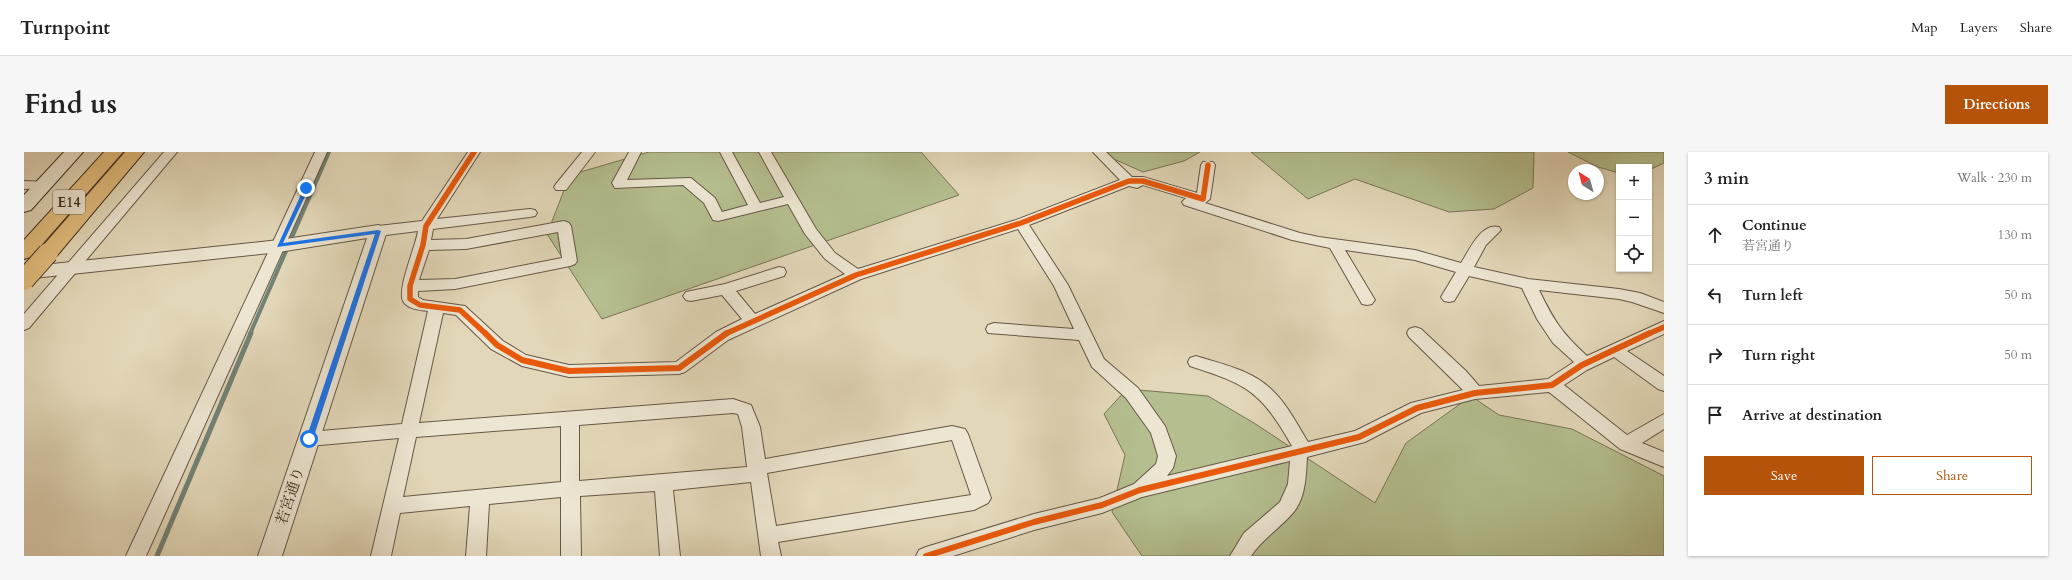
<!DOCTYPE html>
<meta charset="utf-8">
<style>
body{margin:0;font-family:Cardo,"Noto Serif JP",serif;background:#f6f6f6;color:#222}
.controls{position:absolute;right:12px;top:12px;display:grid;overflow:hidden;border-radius:0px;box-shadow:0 1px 3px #0004}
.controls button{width:36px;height:36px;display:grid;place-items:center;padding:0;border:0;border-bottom:1px solid #e0e0e0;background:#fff;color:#222;font:20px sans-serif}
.compass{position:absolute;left:1544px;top:12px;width:36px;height:36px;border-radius:50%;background:#fff;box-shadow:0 1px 3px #0004;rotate:324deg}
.stop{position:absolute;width:12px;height:12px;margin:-9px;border:3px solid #1a73e8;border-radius:50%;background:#fff}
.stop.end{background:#1a73e8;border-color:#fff;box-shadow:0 1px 4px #0008}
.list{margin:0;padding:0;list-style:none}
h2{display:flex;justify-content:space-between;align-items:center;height:52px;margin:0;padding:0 16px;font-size:17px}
h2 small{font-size:13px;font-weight:400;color:#767676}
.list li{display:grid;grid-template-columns:26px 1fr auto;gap:12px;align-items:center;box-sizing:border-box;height:60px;padding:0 16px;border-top:1px solid #e0e0e0}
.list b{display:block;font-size:15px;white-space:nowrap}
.list p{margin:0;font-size:13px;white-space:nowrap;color:#767676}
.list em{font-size:13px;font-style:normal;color:#767676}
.actions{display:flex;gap:8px;padding:12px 16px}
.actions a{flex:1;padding:9px 0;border:1px solid #b45309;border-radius:0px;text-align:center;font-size:14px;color:#b45309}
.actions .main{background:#b45309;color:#fff}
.icon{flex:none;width:22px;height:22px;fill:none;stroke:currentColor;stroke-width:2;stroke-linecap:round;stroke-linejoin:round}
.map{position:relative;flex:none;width:1640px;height:404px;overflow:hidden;border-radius:0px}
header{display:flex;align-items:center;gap:24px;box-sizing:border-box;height:56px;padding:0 20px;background:#fff;border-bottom:1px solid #e0e0e0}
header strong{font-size:19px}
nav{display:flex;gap:22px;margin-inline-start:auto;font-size:14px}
.intro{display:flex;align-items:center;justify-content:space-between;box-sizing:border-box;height:96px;padding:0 24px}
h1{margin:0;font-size:28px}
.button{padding:10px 18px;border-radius:0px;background:#b45309;color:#fff;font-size:14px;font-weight:700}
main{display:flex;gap:24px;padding:0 24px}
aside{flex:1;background:#fff;border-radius:0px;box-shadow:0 1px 3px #0004}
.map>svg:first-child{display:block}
.green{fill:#b4be8e;stroke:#787657}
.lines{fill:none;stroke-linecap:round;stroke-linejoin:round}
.stream-far1{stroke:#728275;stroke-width:4}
.stream{stroke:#728275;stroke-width:5}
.minor-casing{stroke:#665846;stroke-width:2}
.tertiary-casing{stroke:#665846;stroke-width:2}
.secondary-casing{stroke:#3d2e20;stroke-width:2}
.motorway-casing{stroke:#3d2e20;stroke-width:2}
.minor{fill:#ece5d1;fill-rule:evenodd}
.tertiary{fill:#ece5d1;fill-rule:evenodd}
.secondary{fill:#ece5d1;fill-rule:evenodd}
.motorway{fill:#e1bc7c;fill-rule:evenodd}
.motorway-bridge-casing{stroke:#3d2e20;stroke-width:22;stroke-linecap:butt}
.motorway-bridge{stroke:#e1bc7c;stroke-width:20}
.cycleway-far1-casing{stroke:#ece5d1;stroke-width:8}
.cycleway-casing{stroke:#ece5d1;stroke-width:9}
.cycleway-far1{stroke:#e8590c;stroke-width:5.5}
.cycleway{stroke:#e8590c;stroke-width:6}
.route{fill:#1a73e8}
.labels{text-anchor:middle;stroke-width:3;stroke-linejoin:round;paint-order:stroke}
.shield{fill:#ece5d1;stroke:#726555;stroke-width:1}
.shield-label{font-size:14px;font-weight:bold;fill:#3d2e20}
.street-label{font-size:15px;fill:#3d2e20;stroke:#ece5d1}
</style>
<header>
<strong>Turnpoint</strong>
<nav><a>Map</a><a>Layers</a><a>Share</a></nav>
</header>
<div class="intro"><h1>Find us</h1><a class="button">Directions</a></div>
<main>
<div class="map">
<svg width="1640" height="404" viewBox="0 0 1640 404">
<rect width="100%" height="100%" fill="#e2d7b8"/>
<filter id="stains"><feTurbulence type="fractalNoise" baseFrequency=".005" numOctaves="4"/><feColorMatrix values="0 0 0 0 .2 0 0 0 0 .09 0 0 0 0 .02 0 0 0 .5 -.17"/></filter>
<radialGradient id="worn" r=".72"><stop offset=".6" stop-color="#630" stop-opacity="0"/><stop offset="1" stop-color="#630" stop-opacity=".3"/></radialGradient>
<!-- green -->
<g class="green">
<path d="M625 0H897L935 43 578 167 523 82 546 23Z"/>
<path d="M1074 0H1176L1160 9 1119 20Z"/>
<path d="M1227 0H1510L1509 36 1470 57 1425 60 1331 27 1284 47Z"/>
<path d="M1544 0H1640V11L1625 18V15H1595V21L1574 15Z"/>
<path d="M1103 237 1184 244 1230 271 1351 351 1382 291 1447 244 1475 263 1548 277 1640 324V404H1118L1088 360 1101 303 1080 262Z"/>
</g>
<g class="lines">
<!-- stream-far1 -->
<path class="stream-far1" d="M226 182 305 0"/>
<!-- stream -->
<path class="stream" d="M133 404 227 181"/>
<defs>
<g id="minor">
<path d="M140 0H153L5 176 0 178V162Z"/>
<path d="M291 0H303L122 404H102Z"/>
<path d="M444 0H456L413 67 506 57 511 58 513 61 511 64 506 65 409 77 407 88 442 87 540 69 545 71 547 74 553 109 551 112 546 114 431 137 394 139V145L399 148 441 154 479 189 502 203 545 213 652 210 692 180 718 167 698 143 667 149 662 148 659 144 662 140 701 132 755 115 760 116 762 120 760 124 712 139 731 162 821 122 801 107 781 82 764 52 694 69 689 68 680 51 659 33 591 36 588 31 605 0H617L603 28 667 26 691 46 698 60 724 53 696 0H708L736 51 760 45 735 0H747L792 77 811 101 834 117 992 68 1096 28 1069 0H1082L1108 25H1119L1173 41 1177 13 1179 10H1189L1191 13 1186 47 1181 51 1276 81 1295 85 1391 98 1437 111C1445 99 1457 70 1475 75L1477 78 1462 93 1450 115 1504 127 1595 137 1616 141 1640 150V161L1608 150 1595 147 1515 138C1530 169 1538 181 1563 204L1640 169V182L1603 199 1640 224V239L1634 237 1590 205 1563 218 1540 233 1603 283 1640 262V277L1618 291 1640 300V315L1596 297 1525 240 1451 247 1397 261 1341 290 1283 305C1282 323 1282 347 1268 362 1255 377 1238 387 1227 404H1206L1220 381 1256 350 1264 332 1266 309 1118 345 1078 361 1010 378 929 404H892L895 398 902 395 1010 362 1076 346 1110 332 1132 312 1134 304 1127 281 1102 246 1068 215 1055 188 964 181 962 177 964 173 970 171 1050 177 1030 134 994 77 837 127 704 188 661 220 655 222 545 225 498 214 467 197 432 163 419 161 395 271 709 247 727 253 736 275 741 307 928 274 941 277 944 282 967 346 964 351 950 358 754 390 757 404H737L727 330 649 338 656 404H636L631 339 556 344 557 404H537V345L465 352 462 404H442L446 354 376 361 367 404H347L375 286 285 294 279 292 276 287 279 282 285 280 378 272 404 159C396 158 383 157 379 149 373 136 392 94 394 79L354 84 349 82 347 79 349 76 354 74 398 69ZM1119 33 1162 46 1158 50 1160 53 1268 88 1306 96 1338 152 1343 153 1348 152 1351 148 1321 98 1391 108 1432 120 1417 145 1420 149 1425 150 1430 149 1445 124 1498 136 1513 167 1529 191 1550 210 1524 227 1455 234 1442 219 1397 177 1391 175 1385 177 1383 181 1385 185 1439 238 1387 251 1331 279 1284 290C1273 272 1263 252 1247 237 1227 218 1198 212 1172 204L1166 206 1164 210 1166 214C1225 233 1237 240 1268 294L1143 324 1149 316 1152 304 1141 274 1114 236 1080 207 1044 133 1005 73 1105 34 1113 36ZM534 80 538 106 431 127 395 128 405 98 442 97ZM709 261 714 262 718 275 723 315 555 329V273ZM537 274V330L379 345 392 285ZM928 288 947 343 752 374 743 321Z"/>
<path d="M558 0H571L542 38H532L530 35 532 32Z"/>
<path d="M0 29 25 30 27 33 25 36 0 37Z"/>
</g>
<path id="tertiary" d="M354 73 360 75 363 79 258 404H234L343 86 255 100 0 127V115L255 88Z"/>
<path id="secondary" d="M40 0H59L7 58 0 60V43Z"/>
<g id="motorway">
<path d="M80 0H99L7 105 0 107V88Z"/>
<path d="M101 0H120L31 106 24 108 17 106 14 101 17 96Z"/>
</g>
</defs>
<!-- minor casing -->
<use href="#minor" class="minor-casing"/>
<!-- tertiary casing -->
<use href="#tertiary" class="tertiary-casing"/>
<!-- secondary casing -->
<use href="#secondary" class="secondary-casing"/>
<!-- motorway casing -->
<use href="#motorway" class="motorway-casing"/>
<!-- minor -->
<use href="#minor" class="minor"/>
<!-- tertiary -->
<use href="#tertiary" class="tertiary"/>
<!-- secondary -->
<use href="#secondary" class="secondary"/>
<!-- motorway -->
<use href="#motorway" class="motorway"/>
<defs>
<path id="motorway-bridge" d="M0 128 24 101"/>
</defs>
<!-- motorway-bridge casing -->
<use href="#motorway-bridge" class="motorway-bridge-casing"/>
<!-- motorway-bridge -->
<use href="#motorway-bridge" class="motorway-bridge"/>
<defs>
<g id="cycleway-far1">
<path d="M450 0 402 74 399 93 386 134V147L396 153 436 158 462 182"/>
<path d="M701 182 832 123 997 71 1105 29H1119L1179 47 1184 13"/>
<path d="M1624 182 1640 175"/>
</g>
<g id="cycleway">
<path d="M461 181 473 193 498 208 545 219 655 216 703 181"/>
<path d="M902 404 1010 370 1078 353 1116 338 1335 285 1393 256 1451 241 1528 233 1558 213 1626 181"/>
</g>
</defs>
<!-- cycleway-far1 casing -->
<use href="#cycleway-far1" class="cycleway-far1-casing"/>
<!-- cycleway casing -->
<use href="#cycleway" class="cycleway-casing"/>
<!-- cycleway-far1 -->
<use href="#cycleway-far1" class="cycleway-far1"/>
<!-- cycleway -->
<use href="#cycleway" class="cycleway"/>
</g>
<!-- route -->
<path class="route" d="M282 34 285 36 259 91 354 78 357 79 289 287 285 290 282 287 351 82 253 95 280 36Z"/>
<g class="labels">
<!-- shield labels -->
<rect class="shield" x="29" y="38" width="32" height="24" rx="3"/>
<g class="shield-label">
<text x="45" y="55">E14</text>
</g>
<!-- street labels -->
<g class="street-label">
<text transform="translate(266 344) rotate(-72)" y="5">若宮通り</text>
</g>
</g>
<rect width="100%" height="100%" filter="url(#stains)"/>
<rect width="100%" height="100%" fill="url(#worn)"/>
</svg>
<div class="controls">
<button>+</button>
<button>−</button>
<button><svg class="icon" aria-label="locate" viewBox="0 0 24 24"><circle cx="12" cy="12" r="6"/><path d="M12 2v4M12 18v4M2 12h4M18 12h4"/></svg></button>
</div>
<svg class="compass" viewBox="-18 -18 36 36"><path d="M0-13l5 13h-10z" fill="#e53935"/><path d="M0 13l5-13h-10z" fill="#767676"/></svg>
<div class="stop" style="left:285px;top:287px"></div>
<div class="stop end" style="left:282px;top:36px"></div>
</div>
<aside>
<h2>3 min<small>Walk · 230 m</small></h2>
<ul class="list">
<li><svg class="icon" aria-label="ahead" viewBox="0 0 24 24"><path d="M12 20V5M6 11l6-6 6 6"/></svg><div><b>Continue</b><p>若宮通り</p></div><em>130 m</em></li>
<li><svg class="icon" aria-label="left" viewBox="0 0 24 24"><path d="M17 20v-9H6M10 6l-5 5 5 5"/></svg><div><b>Turn left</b></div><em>50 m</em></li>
<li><svg class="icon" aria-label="right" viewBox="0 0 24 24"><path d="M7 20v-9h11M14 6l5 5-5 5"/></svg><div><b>Turn right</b></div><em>50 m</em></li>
<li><svg class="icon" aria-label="arrive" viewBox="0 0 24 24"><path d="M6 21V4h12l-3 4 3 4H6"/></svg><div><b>Arrive at destination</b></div></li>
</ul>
<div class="actions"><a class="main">Save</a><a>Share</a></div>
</aside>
</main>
